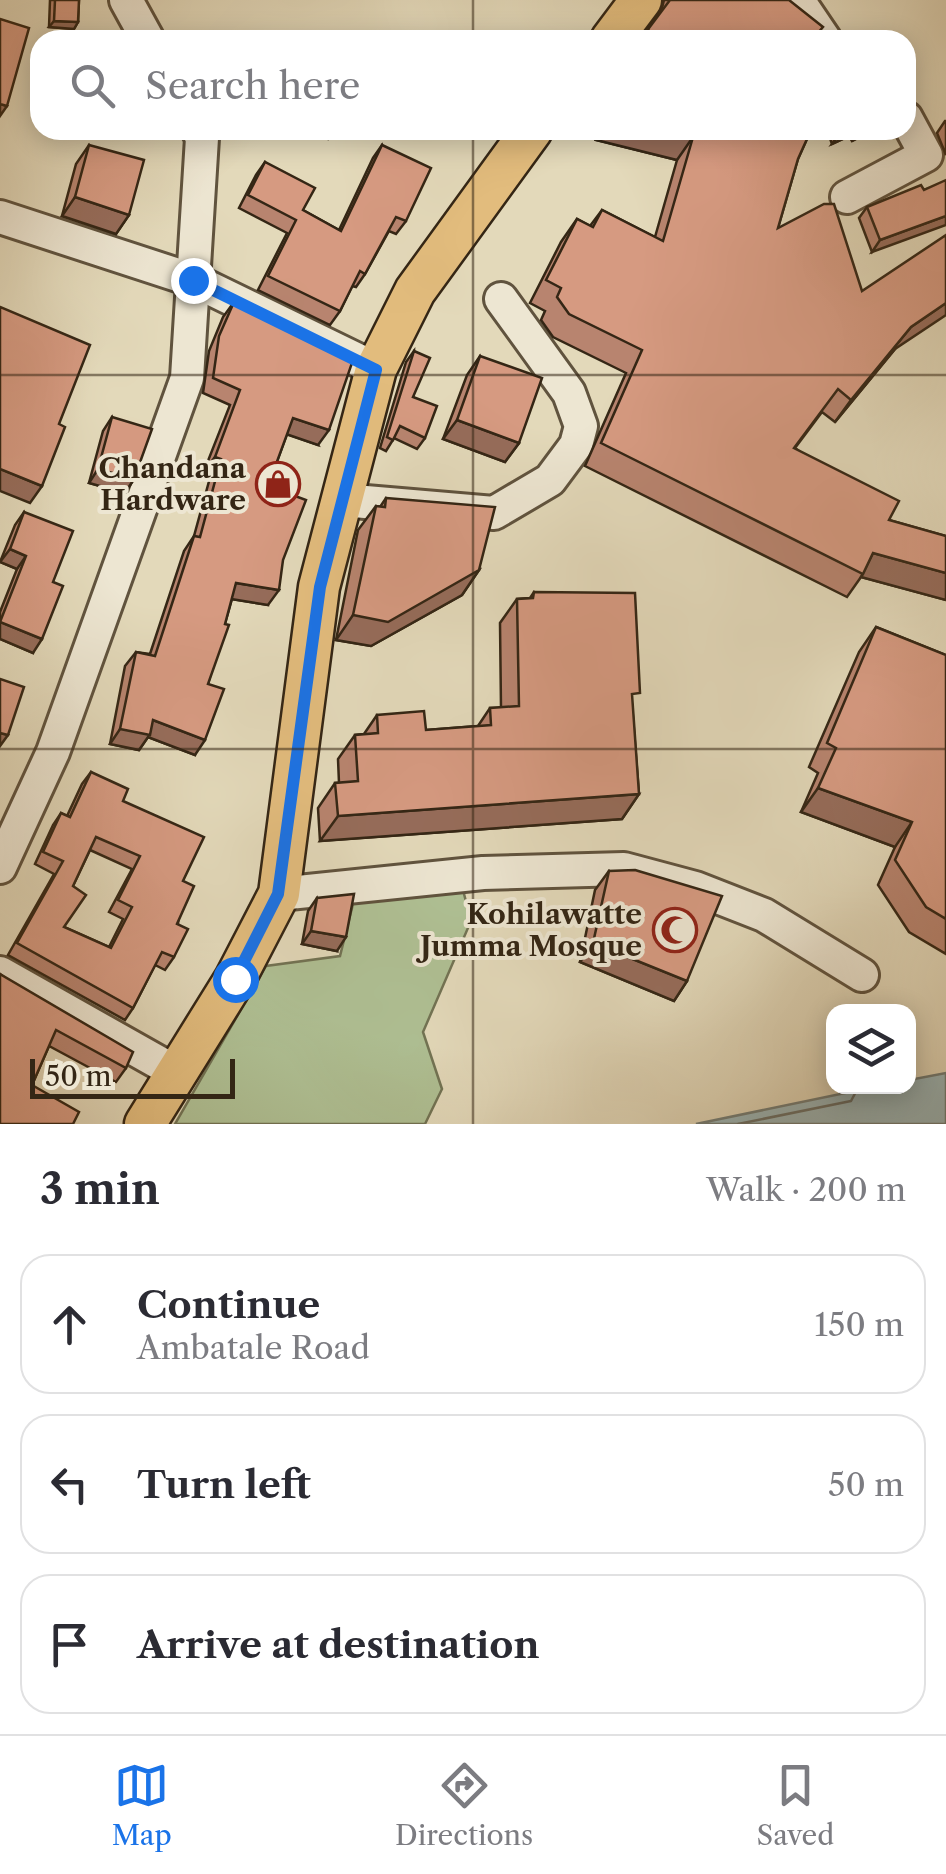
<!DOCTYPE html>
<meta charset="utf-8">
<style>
body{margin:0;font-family:"Libre Caslon Text",serif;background:#f7f7f7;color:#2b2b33}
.controls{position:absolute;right:30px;bottom:30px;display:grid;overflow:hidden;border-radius:20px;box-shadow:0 5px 25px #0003}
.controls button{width:90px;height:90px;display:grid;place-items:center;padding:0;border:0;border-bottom:2px solid #e1e1e2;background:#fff;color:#2b2b33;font:50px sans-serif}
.scale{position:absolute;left:30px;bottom:25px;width:205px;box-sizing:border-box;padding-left:10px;border:5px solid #342615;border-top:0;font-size:28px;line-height:35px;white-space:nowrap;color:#342615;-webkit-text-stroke:8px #ede6d2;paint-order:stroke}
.stop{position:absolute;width:30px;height:30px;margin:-22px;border:8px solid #1a73e8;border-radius:50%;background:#fff}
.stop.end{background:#1a73e8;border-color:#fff;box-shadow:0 2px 10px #0008}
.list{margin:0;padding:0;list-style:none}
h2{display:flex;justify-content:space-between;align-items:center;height:130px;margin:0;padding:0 40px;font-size:42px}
h2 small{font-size:32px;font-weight:400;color:#7c7c81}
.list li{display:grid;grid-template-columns:65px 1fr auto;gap:30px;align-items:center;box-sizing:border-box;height:140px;margin:0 20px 20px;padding:0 20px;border:2px solid #e1e1e2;border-radius:30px}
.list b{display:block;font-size:38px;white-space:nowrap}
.list p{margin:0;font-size:32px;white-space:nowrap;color:#7c7c81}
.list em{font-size:32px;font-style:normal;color:#7c7c81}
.icon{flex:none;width:55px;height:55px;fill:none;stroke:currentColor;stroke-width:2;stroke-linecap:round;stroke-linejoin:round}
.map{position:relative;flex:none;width:946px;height:1124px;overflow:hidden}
.search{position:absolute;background:#fff;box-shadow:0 5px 25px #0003;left:30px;right:30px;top:30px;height:110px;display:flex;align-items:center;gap:25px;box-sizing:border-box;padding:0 35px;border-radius:30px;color:#7c7c81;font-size:38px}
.sheet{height:610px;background:#fff}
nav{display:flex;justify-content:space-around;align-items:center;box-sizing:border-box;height:140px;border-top:2px solid #e1e1e2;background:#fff;font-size:28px;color:#7c7c81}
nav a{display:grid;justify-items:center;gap:5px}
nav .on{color:#1a73e8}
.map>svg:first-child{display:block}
.green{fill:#afc094;stroke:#727354;stroke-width:2.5}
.water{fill:#9ab7ba;stroke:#717d78;stroke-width:2.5}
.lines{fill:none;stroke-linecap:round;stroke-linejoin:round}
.shore{stroke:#676e68;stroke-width:2.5}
.minor-casing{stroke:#60533e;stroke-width:38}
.major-casing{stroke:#342615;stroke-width:45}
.minor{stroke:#ede6d2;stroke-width:32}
.major{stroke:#e2bc7d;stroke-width:40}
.wall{fill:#b8846f;stroke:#342615;stroke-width:2.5;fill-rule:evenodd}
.shaded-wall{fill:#966c5a;stroke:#342615;stroke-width:2.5}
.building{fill:#d69a81;stroke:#342615;stroke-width:2.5;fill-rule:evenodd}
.route{stroke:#1a73e8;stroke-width:12}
.grid{fill:none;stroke:#342615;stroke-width:2.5;stroke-opacity:0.55}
.labels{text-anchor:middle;stroke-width:8;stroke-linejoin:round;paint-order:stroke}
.poi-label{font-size:28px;font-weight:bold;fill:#342615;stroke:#ede6d2;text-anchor:end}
</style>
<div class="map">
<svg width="946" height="1124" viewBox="0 0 946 1124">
<rect width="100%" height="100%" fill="#e3d9ba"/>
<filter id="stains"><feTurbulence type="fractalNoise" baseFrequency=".002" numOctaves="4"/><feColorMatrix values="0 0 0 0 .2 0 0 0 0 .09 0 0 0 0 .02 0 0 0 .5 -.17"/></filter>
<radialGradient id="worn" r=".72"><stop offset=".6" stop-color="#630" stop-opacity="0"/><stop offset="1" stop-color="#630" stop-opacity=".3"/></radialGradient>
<!-- green -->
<path class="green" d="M463 890 471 921 423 1032 442 1089 425 1124H175L266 966 340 956 354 900Z"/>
<!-- water -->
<path class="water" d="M946 1073V1124H696L874 1087 908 1086 909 1080Z"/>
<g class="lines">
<!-- shore -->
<path class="shore" d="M738 1124 851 1101 859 1086"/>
<defs>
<g id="minor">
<path d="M126 0 148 40"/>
<path d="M798 0 825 40"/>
<path d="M847 197 926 155 906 118"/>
<path d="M0 217 193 280 376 369"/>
<path d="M342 500 494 513 550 480 576 445 581 426 569 393 501 299"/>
<path d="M0 867 53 752 187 378 202 138 198 130"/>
<path d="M279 894 483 873 624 869 695 888 764 915 862 975"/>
<path d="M0 973 179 1074"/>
</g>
<g id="major">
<path d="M611 40 641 0"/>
<path d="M145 1124 235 979 279 894 319 587 376 369 415 291 532 130"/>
</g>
</defs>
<!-- minor casing -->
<use href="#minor" class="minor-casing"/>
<!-- major casing -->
<use href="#major" class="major-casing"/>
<!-- minor -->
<use href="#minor" class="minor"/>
<!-- major -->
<use href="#major" class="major"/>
</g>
<!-- wall -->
<g class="wall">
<path d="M50 0H79L78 22 74 29 49 27Z"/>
<path d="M664 0H789L814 40H640L661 12Z"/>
<path d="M945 121H946V155L937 133Z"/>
<path d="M601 130H811L798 159 778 228 862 291 895 349 835 422 822 412 795 448 889 520 946 536V600L861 577 847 597 585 466 626 373 553 337 541 320 545 311 530 303 561 242 577 219 590 226 602 210 655 237 677 160 596 140Z"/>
<path d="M827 130H873L852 141 849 136 832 144Z"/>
<path d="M89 145 129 215 116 234 62 216 76 164Z"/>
<path d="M382 145 406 221 396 234 389 231 365 274 356 287 352 286 340 311 330 325 258 290 287 233 239 208 256 175 265 162 303 210 339 230 373 158Z"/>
<path d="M924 190 872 252 859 218 867 207Z"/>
<path d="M234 302 318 445 287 434 268 486V605L232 599 208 684 195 755 148 737 139 750 110 744 125 666 136 652 150 654 184 551 194 536 211 474 204 471 230 405 203 393 209 351 223 317Z"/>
<path d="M414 351 413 397 425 438 417 449 394 438 386 451 380 448 406 362Z"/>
<path d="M480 356 519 443 505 462 443 439 467 375Z"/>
<path d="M112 417 134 479 125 493 89 483 103 431Z"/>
<path d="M386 498 479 570 462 595 371 646 336 640 358 530 376 506 380 507Z"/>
<path d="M24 512 53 582 33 653 0 639V612L17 569 0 562 15 525Z"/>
<path d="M534 592 632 704 639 794 622 819 320 841 318 808 335 783H339L338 759 355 735 364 734 377 715 426 730 478 726 490 708H501L500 623 517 599 530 598Z"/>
<path d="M876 627 946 655V954L909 932 878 885 895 847 801 812 818 773 809 767 859 652Z"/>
<path d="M91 772 123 801 183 881 174 957 165 970 155 965 133 1008 125 1020 8 955 54 874 35 864 53 825 61 813 67 816 82 784ZM90 850 132 869 109 912 123 919 109 947 64 927 73 886Z"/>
<path d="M609 871 687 981 674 1001 580 962 595 890Z"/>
<path d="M317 898 337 951 302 944 308 911Z"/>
<path d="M0 974 126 1068 116 1082 49 1046 32 1085 0 1124Z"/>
</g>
<!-- shaded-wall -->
<g class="shaded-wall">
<path d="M54 21 78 22 74 29 49 27Z"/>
<path d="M0 104 7 106 0 116Z"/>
<path d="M304 130H334L328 139Z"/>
<path d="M604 130H664L693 137 677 160 596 140Z"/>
<path d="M853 130 849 136 832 144 841 131Z"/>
<path d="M860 130H873L852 141Z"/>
<path d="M75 197 129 215 116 234 62 216Z"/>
<path d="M946 216V225L872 252 880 240Z"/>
<path d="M946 303V315L895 349 835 422 851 400 911 327Z"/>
<path d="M293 418 329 430 318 445 283 433Z"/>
<path d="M457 420 519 443 505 462 443 439Z"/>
<path d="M215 457 221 459 211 474 204 471Z"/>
<path d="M0 469 42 486 30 503 0 491Z"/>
<path d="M98 469 134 479 125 493 89 483Z"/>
<path d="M10 549 26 556 17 569 0 562Z"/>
<path d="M873 553 946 573V600L861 577Z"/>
<path d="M479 570 462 595 371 646 336 640 353 615Z"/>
<path d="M236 583 279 590 268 605 225 598Z"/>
<path d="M0 622 42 639 33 653 0 639Z"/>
<path d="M153 720 205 740 195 755 148 737 139 750 110 744 120 729Z"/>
<path d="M0 733 8 735 0 746Z"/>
<path d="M818 788 912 822 895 847 801 812Z"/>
<path d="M639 794 622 819 320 841 338 816Z"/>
<path d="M311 931 346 937 337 951 302 944Z"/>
<path d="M593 943 687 981 674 1001 580 962Z"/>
</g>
<!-- building -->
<g class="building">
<path d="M55 0H79L78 22 54 21Z"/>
<path d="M670 0H789L823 27 812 40H644L649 28Z"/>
<path d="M0 19 29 28 7 106 0 104Z"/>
<path d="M664 130H811L798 159 778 228 824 204H834L862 291 946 235V303L911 327 851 400 838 389 794 448 899 501 889 520 946 536V573L873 553 863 574 601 443 642 350 569 314 557 297 561 288 546 280 577 219 593 227 602 210 663 241 693 137Z"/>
<path d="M89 145 144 160 129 215 75 197Z"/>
<path d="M382 145 431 168 406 221 396 217 365 274 360 271 340 311 268 276 296 220 248 195 265 162 315 188 303 210 341 231Z"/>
<path d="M946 180V216L880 240 867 207 921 185 924 190Z"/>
<path d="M234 302 353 360 329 430 293 418 268 486 306 500 283 560 279 590 236 583 225 624 229 625 208 684 224 689 205 740 153 720 150 735 120 729 136 652 155 656 194 536 200 537 221 459 215 457 240 390 213 378 219 336Z"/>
<path d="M0 307 90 345 59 424 65 427 42 486 0 469Z"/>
<path d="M414 351 430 358 413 397 437 406 425 438 400 426 393 440 387 437Z"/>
<path d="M480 356 542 378 519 443 457 420Z"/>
<path d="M112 417 152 429 134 479 98 469Z"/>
<path d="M386 498 495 507 479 570 388 622 353 615 376 506 385 507Z"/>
<path d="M24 512 73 531 53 582 63 586 42 639 0 622 26 556 10 549Z"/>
<path d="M534 592 635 593 640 693 632 694 639 794 338 816 335 783 358 781 355 735 378 733 377 715 424 711 426 730 491 725 490 708 519 706 517 599 533 598Z"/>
<path d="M876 627 946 655V919L926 907 895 860 912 822 818 788 836 748 827 743Z"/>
<path d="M0 679 24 687 8 735 0 733Z"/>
<path d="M91 772 128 789 123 801 204 837 183 881 194 886 177 924 188 929 174 957 162 952 133 1008 17 943 63 861 43 852 61 813 70 817ZM96 837 140 856 118 900 132 907 111 948 64 927 86 895 73 886Z"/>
<path d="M635 870 722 896 687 981 593 943 609 871Z"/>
<path d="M354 894 346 937 311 931 317 898Z"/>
<path d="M0 974 133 1052 126 1068 56 1030 32 1085 79 1112 73 1124H0Z"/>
</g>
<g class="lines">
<!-- route -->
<path class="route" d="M193 280 376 370 320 587 278 894 235 979"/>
</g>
<!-- grid -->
<path class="grid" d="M473 0V40M473 130V1124M0 375H946M0 749H946"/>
<!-- icons -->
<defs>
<symbol id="shop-ring" viewBox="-11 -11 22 22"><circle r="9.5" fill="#ede6d2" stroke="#8f2418" stroke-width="1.5"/><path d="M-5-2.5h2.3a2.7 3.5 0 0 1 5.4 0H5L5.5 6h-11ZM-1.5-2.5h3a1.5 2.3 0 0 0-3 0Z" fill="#8f2418"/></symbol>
<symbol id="mosque-ring" viewBox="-11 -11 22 22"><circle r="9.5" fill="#ede6d2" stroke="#8f2418" stroke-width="1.5"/><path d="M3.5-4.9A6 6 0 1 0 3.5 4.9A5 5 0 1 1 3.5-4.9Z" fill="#8f2418"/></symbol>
</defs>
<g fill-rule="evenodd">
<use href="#shop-ring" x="253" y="459" width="50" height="50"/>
<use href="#mosque-ring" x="650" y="905" width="50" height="50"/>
</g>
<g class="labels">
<!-- poi labels -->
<g class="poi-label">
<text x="246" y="478">Chandana<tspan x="246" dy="32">Hardware</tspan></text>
<text x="642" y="924">Kohilawatte<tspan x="642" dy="32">Jumma Mosque</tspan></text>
</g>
</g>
<rect width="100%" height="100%" filter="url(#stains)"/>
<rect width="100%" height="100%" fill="url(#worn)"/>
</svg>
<div class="controls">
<button><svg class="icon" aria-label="layers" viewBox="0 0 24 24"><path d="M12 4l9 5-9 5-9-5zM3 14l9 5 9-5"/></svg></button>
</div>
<div class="scale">50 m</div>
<div class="stop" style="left:235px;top:979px"></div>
<div class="stop end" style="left:193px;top:280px"></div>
<div class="search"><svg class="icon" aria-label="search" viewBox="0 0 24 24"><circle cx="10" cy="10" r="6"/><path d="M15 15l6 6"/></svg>Search here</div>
</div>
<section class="sheet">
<h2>3 min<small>Walk · 200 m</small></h2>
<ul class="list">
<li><svg class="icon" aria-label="ahead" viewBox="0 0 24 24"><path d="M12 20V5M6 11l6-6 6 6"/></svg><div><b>Continue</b><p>Ambatale Road</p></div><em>150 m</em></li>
<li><svg class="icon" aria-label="left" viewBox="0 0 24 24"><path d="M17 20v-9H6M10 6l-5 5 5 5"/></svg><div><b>Turn left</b></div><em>50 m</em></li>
<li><svg class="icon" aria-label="arrive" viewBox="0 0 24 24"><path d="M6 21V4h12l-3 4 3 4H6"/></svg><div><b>Arrive at destination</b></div></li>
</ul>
</section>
<nav>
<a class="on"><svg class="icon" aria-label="map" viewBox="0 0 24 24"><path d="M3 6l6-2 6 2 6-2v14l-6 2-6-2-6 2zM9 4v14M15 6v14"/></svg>Map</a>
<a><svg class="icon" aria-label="directions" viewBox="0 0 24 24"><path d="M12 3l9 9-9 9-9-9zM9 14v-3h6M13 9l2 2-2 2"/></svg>Directions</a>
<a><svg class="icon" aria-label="saved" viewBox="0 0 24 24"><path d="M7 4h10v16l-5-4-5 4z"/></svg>Saved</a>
</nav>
